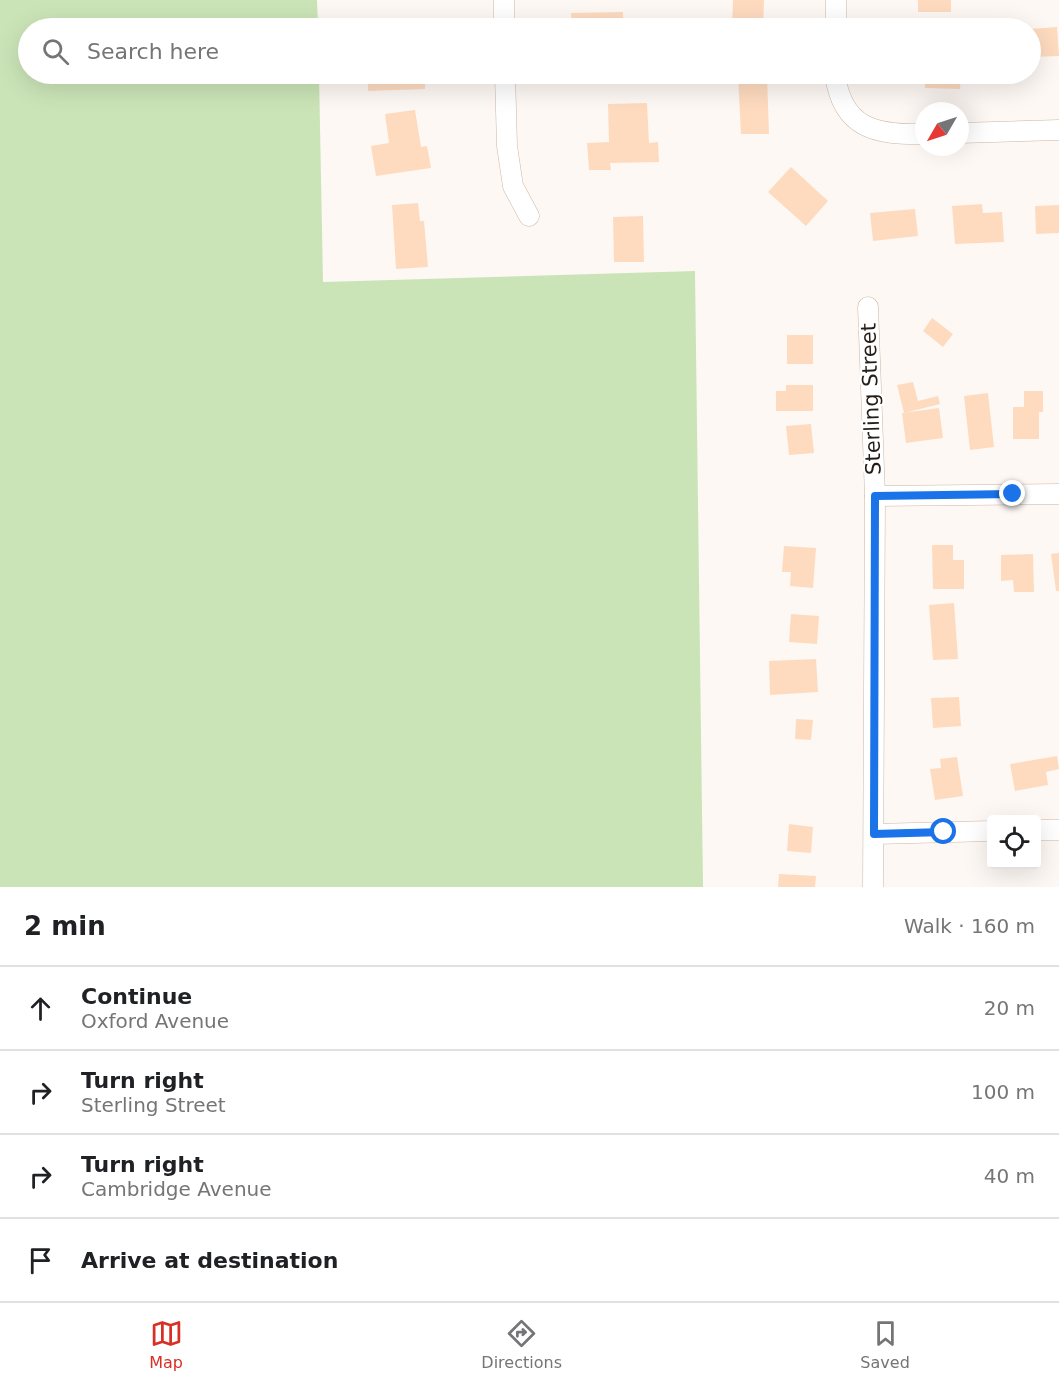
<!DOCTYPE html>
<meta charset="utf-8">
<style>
body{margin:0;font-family:"DejaVu Sans",sans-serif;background:#f2f2f2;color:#202124}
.controls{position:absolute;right:18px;bottom:18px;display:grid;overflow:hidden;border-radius:6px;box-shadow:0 6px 24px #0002}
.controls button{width:54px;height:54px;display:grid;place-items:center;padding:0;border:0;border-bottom:2px solid #e0e0e0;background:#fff;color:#202124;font:30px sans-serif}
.compass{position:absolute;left:915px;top:102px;width:54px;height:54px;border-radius:50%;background:#fff;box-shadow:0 6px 24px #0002;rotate:231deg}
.stop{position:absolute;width:18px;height:18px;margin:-14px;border:4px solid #1a73e8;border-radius:50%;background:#fff}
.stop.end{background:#1a73e8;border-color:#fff;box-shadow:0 2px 6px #0008}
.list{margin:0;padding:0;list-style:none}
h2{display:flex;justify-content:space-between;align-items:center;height:78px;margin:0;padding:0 24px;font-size:26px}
h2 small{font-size:20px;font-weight:400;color:#757577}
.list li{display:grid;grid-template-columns:39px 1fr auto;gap:18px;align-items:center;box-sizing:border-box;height:84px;padding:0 24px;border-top:2px solid #e0e0e0}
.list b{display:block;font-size:22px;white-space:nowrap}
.list p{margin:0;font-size:20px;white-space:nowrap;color:#757577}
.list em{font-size:20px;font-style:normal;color:#757577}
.icon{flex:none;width:33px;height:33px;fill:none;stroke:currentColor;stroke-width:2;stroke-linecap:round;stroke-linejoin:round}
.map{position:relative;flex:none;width:1059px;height:887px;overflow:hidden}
.search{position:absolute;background:#fff;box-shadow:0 6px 24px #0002;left:18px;right:18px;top:18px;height:66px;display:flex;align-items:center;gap:15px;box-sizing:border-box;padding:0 21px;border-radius:33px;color:#757577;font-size:22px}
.sheet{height:414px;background:#fff}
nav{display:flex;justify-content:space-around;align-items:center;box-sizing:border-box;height:84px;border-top:2px solid #e0e0e0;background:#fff;font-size:16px;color:#757577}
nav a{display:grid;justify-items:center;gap:3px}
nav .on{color:#d93025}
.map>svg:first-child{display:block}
.green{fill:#cbe4b7}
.building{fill:#fedbbf}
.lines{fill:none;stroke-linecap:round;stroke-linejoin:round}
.street-casing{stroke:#cdb6a4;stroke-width:21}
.street{stroke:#fff;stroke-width:20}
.route{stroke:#1a73e8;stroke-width:8}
.labels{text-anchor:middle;stroke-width:4.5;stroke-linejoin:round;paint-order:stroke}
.street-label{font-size:21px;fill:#261d17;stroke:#fff}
</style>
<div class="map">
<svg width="1059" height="887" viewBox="0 0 1059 887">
<rect width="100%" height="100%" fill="#fdf8f4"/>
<!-- green -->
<path class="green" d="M0 0H317L318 28H28V74H319L323 282 695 271 703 887H0Z"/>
<!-- building -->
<g class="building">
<path d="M733 0H764L763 28H732Z"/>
<rect x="918" y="0" width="33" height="12"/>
<path d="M623 12V28H572L571 13Z"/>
<path d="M1057 27 1059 56 1030 57V29Z"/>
<path d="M368 74H425V89L368 91Z"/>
<path d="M925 74H961L960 89 925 88Z"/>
<path d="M767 75 769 134H741L738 76Z"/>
<path d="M647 103 649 143 658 142 659 162 610 163 611 170H589L587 143 609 142 608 104Z"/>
<path d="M415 110 421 147 427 146 431 168 376 176 371 146 389 143 385 114Z"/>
<path d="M791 167 828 201 806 226 768 192Z"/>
<path d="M418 203 420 221H424L428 267 396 269 392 205Z"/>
<path d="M982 204 983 213 1002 212 1004 242 955 244 952 206Z"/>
<path d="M1059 205V233L1036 234 1035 206Z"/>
<path d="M915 209 918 236 873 241 870 213Z"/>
<path d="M643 216 644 262H614L613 217Z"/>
<path d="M932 318 953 334 943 347 923 331Z"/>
<rect x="787" y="335" width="26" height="29"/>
<path d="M913 382 918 401 938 396 940 404 904 413 897 385Z"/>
<path d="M786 385H813V411H776V391H786Z"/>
<path d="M1024 391H1043V412H1039V439H1013V407H1024Z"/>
<path d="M988 393 994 447 970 450 964 396Z"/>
<path d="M939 408 943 438 906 443 902 413Z"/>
<path d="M811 424 814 453 789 455 786 426Z"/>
<path d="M932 545H953V560H964V589H933Z"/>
<path d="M784 546 816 548 813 588 790 586 791 572H782Z"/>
<path d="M1059 553V591H1056L1051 554Z"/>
<path d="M1033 554 1034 592H1014L1013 580 1001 581V555Z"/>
<path d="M954 603 958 659 933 660 929 605Z"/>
<path d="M791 614 819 616 817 644 789 642Z"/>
<path d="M816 659 818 692 770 695 769 661Z"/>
<path d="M959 697 961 726 933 728 931 698Z"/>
<path d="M796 719 813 720 811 740 795 739Z"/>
<path d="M1057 756 1059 769 1046 772 1048 785 1015 791 1010 764Z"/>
<path d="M957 757 963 796 935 800 930 769 941 768 940 759Z"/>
<path d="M789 824 813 827 811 853 787 851Z"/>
<path d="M779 874 816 876 815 887H778Z"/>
</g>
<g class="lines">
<defs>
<g id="street">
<path d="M504 0V28"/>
<path d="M836 28V0"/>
<path d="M505 74 507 146 513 186 529 216"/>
<path d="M835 74C842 129 876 135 924 134"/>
<path d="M960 133 1059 130"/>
<path d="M868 307 875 496 873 887"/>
<path d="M875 496 1059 494"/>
<path d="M1036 830H1059"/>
<path d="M874 834 992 831"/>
</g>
</defs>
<!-- street casing -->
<use href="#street" class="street-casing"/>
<!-- street -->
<use href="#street" class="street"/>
</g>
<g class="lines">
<!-- route -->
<path class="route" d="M944 832 874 834 875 496 1013 494"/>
</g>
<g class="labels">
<!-- street labels -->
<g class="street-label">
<text transform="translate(871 399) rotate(-92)" y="7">Sterling Street</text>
</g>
</g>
</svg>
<div class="controls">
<button><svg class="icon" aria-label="locate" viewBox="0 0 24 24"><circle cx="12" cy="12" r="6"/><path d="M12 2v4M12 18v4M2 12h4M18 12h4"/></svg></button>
</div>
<svg class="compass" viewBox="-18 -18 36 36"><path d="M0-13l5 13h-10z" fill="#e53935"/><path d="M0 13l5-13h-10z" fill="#757577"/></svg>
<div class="stop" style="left:944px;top:832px"></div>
<div class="stop end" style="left:1013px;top:494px"></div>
<div class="search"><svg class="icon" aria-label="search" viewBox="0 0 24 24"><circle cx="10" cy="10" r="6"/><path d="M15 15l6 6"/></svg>Search here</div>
</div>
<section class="sheet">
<h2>2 min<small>Walk · 160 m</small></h2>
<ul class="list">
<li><svg class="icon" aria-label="ahead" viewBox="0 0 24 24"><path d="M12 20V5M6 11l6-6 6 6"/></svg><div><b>Continue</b><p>Oxford Avenue</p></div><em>20 m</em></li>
<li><svg class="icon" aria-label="right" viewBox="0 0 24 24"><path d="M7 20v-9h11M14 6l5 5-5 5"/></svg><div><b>Turn right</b><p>Sterling Street</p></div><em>100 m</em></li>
<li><svg class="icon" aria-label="right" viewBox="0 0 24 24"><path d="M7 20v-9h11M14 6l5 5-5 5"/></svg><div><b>Turn right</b><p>Cambridge Avenue</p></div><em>40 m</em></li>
<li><svg class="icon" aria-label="arrive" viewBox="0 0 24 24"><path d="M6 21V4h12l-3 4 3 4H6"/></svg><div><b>Arrive at destination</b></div></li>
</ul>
</section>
<nav>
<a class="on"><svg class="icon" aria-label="map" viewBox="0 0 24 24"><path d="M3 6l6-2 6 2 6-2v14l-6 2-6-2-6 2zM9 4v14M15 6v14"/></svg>Map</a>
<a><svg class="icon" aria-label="directions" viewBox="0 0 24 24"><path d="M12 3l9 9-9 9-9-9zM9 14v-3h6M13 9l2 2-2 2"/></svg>Directions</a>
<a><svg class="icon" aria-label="saved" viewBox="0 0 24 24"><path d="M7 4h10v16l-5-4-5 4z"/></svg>Saved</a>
</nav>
